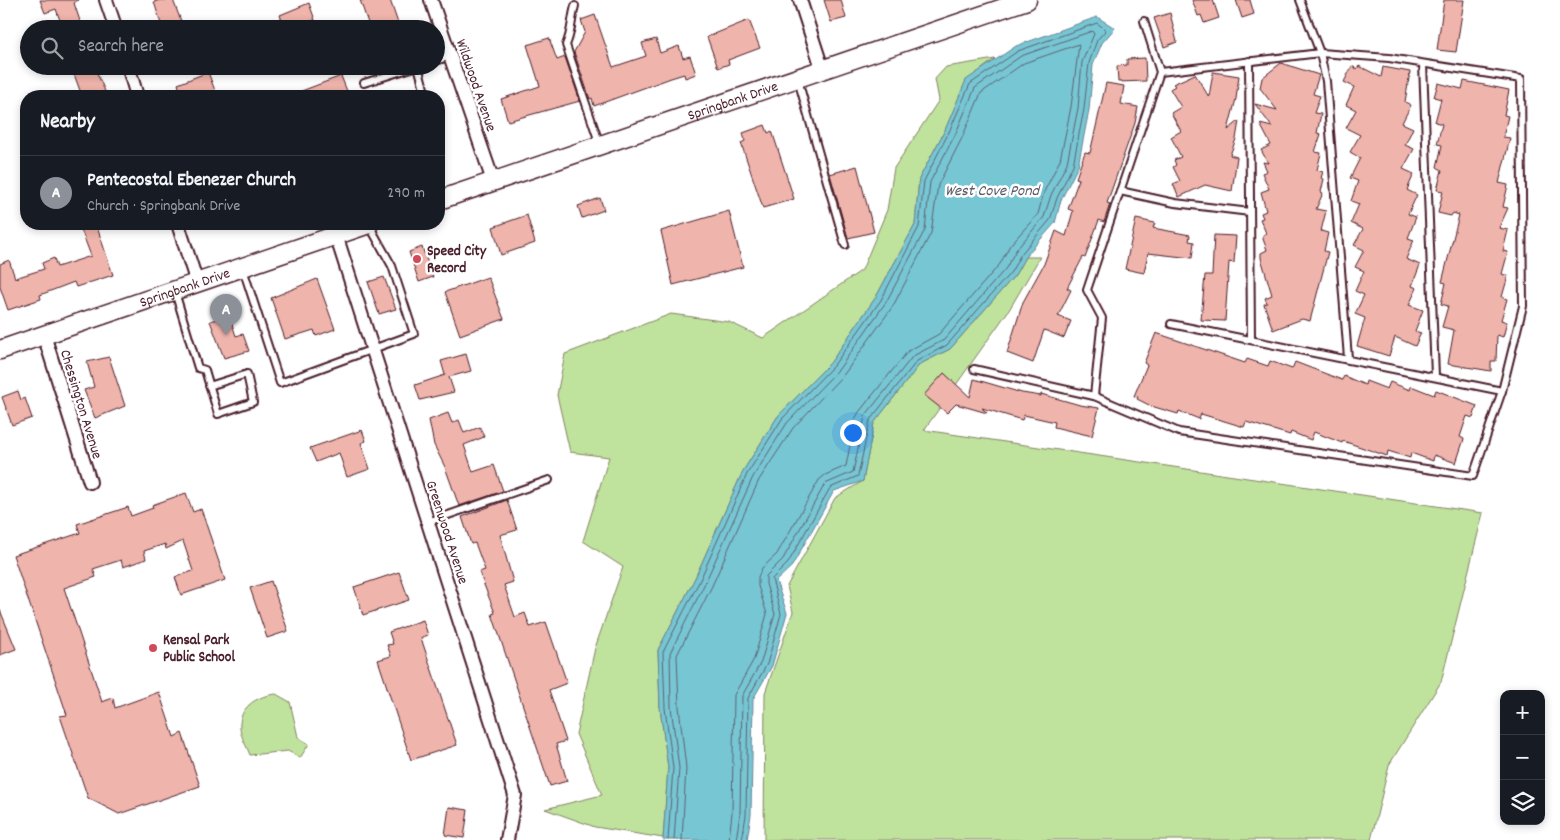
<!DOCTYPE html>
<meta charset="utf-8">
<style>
body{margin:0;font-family:Dekko,sans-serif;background:#20242c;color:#f1f3f6}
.controls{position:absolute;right:15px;bottom:15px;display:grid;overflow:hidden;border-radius:10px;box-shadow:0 2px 8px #0003}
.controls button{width:45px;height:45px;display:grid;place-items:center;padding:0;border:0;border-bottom:1px solid #363941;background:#171b24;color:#f1f3f6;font:25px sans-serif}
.you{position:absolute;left:852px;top:432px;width:18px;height:18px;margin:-12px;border:4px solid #fff;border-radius:50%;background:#1a73e8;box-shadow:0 0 0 8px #1a73e833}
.badge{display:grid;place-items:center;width:32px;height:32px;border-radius:50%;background:#8c9099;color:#fff;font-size:16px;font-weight:700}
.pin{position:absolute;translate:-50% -41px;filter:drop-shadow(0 1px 2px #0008)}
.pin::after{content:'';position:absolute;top:26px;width:18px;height:15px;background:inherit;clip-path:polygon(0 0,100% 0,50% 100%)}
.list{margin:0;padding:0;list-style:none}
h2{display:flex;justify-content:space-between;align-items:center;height:65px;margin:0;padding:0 20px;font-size:21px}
h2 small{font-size:16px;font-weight:400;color:#9ea1a6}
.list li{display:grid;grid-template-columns:32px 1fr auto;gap:15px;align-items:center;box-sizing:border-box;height:75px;padding:0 20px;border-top:1px solid #363941}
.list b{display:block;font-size:19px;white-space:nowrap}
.list p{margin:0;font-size:16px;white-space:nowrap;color:#9ea1a6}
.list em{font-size:16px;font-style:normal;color:#9ea1a6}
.icon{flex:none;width:28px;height:28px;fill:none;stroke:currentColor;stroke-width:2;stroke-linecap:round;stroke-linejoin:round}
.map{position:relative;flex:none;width:1560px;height:840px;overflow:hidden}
.search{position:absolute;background:#171b24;box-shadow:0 2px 8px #0003;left:20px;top:20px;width:425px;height:55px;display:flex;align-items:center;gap:12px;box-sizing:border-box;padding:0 18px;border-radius:28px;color:#9ea1a6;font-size:19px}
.panel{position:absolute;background:#171b24;box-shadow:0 2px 8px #0003;left:20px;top:90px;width:425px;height:140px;border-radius:20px}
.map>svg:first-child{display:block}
.green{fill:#bfe39d;stroke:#848164}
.water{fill:#77c6d4;stroke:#658390}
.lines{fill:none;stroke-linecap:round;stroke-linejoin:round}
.shore{stroke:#5c626f;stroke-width:1}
.building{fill:#efb4ab;stroke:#4a1f2b}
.lane-casing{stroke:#4a1f2b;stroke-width:10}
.street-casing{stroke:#4a1f2b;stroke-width:16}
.secondary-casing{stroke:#4a1f2b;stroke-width:21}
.lane{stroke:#fff;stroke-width:6}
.street{stroke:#fff;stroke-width:12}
.secondary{stroke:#fff;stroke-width:18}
.poi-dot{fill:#d1495b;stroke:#fff;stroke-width:2}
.labels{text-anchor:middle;stroke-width:5;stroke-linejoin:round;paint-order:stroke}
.street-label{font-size:15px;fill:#4a1f2b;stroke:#fff}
.poi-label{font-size:15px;font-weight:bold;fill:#4a1f2b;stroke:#fff;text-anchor:start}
.water-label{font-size:16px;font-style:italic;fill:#5a5966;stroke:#fff}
</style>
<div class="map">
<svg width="1560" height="840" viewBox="0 0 1560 840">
<rect width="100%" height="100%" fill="#fff"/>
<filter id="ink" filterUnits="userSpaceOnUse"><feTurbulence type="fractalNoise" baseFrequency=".02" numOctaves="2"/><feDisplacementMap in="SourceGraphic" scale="10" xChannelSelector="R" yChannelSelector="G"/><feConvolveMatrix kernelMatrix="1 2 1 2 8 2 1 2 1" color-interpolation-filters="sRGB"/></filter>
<g filter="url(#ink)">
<!-- green -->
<g class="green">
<path d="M995 59 966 81 945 130 919 179 915 225 876 297 831 362 778 416 743 471 695 578 658 650 660 708 668 768 663 838 595 827 545 809 602 795 576 734 595 648 623 567 583 541 609 457 570 452 557 395 565 354 671 314 729 322 763 338 862 270 887 210 894 168 939 100 935 79 946 67Z"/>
<path d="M1025 257H1040L1009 310 924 430 1483 513 1441 682 1389 765 1371 840H764L765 693 793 612 787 586 835 498 863 481 874 423 920 364 950 349 1015 275Z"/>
<path d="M276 694 290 702 298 737 309 744 300 758 288 751 250 755C247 747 241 737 240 729 238 707 257 696 276 694Z"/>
</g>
<!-- water -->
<path class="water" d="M1097 17 1115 28 1102 43 1093 65 1089 110 1078 166 1061 200 1055 223 1025 257 1015 275 950 349 920 364 874 423 863 481 834 491 792 566 776 581 787 613 772 666 753 699 751 815 747 840H663L668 768 660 708 658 650 695 578 743 471 778 416 831 362 876 297 915 225 919 179 945 130 966 80 1016 46Z"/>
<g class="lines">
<!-- shore -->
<g class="shore">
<path d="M668 840 673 768 665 708 663 652 700 580 747 474 782 419 834 365 881 300 919 227 924 181 949 132 970 84 1018 51 1097 23 1106 30 1097 40 1089 63 1084 109 1073 165 1057 198 1050 220 1021 254 1011 272 947 345 917 361 870 420 858 476 830 488 788 563 772 579 781 614 767 664 748 698 746 815 742 840"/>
<path d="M674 840 679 768 671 707 670 653 705 583 753 477 787 423 839 369 886 302 925 230 930 182 955 135 975 88 1021 56 1092 31 1094 34 1082 62 1078 108 1067 163 1051 195 1044 217 1016 250 1006 268 944 340 913 356 865 416 853 472 825 484 783 559 766 576V584L775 614 761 662 742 696 740 814 736 840"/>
<path d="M682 840 686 768 679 707 677 655 712 586 759 480 793 428 845 373 893 306 931 233 938 185 962 138 981 93 1024 63 1079 44 1071 107 1060 160 1044 192 1038 214 1010 245 1000 264 939 334 908 351 859 412 855 419 846 466 825 475 819 480 777 554 762 568 758 577V586L767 614 754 659 734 695 732 813 729 840"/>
</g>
</g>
<!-- building -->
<g class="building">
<path d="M40 0H78L74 3 80 21 78 22 80 29H63L56 9 45 13Z"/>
<path d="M160 0H173L181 21 162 27 154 2Z"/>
<path d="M360 0H390L400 29H370Z"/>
<path d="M824 0H841L846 18 831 22Z"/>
<path d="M1192 0H1213L1219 18 1204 23 1201 15 1198 16Z"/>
<path d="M1236 0H1250L1254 14 1242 18Z"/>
<path d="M1444 0H1464L1456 52 1437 50Z"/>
<path d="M309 3 315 20 285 29 280 15Z"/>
<path d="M1170 13 1177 42 1164 47 1154 18Z"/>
<path d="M595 15 613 67 646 56 642 43 656 39 660 53 679 46 683 58 690 56 696 74 685 78 684 74 671 78 594 106 592 98 590 99 574 52 585 32 581 20Z"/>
<path d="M749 20 760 48 728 60 729 64 718 68 707 37Z"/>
<path d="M549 38 557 60 565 57 580 101 508 121 501 99 540 86 527 45Z"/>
<path d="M1145 58 1146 81 1118 82 1117 66 1127 65V59Z"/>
<path d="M1281 63 1319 75 1313 94 1320 96 1314 113 1321 114 1317 133 1321 134 1315 152 1321 153 1317 170 1323 172 1321 178 1324 179 1321 192 1323 193 1316 209 1326 211 1321 231 1328 233 1324 251 1328 252 1310 321 1302 319 1273 330 1264 304 1267 303 1265 298 1272 295 1261 258V253L1267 250 1263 239V235L1266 233 1260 219 1263 218 1261 213 1266 211 1261 192 1269 189 1262 173 1267 171 1263 162 1268 163 1261 150 1271 145 1260 124 1272 127 1255 104 1277 110 1260 88 1262 78Z"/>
<path d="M71 66H94L107 96H82Z"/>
<path d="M1352 66 1357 69 1359 66 1381 77 1383 67 1410 72 1405 102 1411 105 1402 123 1413 128 1405 145 1414 149 1403 169 1414 174 1407 190 1417 195 1408 214 1416 217 1408 238 1414 240 1406 259 1420 265 1412 286 1417 288 1409 305 1423 310 1415 331 1421 333 1415 346 1395 337 1389 356 1357 346 1365 318 1355 314 1364 295 1355 291 1364 271 1355 267 1364 250 1354 245 1363 229 1351 223 1359 204 1351 201 1358 181 1350 178 1360 158 1350 152 1360 135 1346 128 1356 110 1346 105 1354 87 1344 82Z"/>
<path d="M208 72 217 96H182L178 84Z"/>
<path d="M1213 72 1239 76 1236 99 1228 130 1239 121 1236 139 1230 155 1237 157 1232 191 1205 185 1179 197 1173 184 1180 181 1173 167 1176 165 1174 160 1181 157 1171 137 1181 131 1171 113 1181 107 1170 89 1175 86 1173 84 1195 74 1209 97Z"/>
<path d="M341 76 349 96H291V95Z"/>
<path d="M1464 81 1509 90 1504 115 1508 116 1503 137 1510 138 1499 183 1508 185 1503 207 1508 208 1499 228 1508 230 1503 251 1508 252 1502 274 1508 276 1502 297 1507 299 1501 320 1507 322 1503 337 1497 335 1496 361H1491V371L1448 364 1454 330 1442 327 1448 306 1441 304 1446 283 1442 282 1459 215 1453 213 1451 216 1438 213 1443 191 1437 190 1442 170 1437 167 1442 145 1437 144 1442 124 1435 122 1441 99 1434 97 1438 83 1462 89Z"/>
<path d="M1106 83 1124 86 1121 104 1138 107 1135 123 1107 203 1110 204 1104 222 1099 220 1085 258 1083 257 1067 288 1071 290 1058 316 1071 321 1064 338 1044 330 1033 363 1007 353 1023 302 1044 264 1056 231 1066 236 1073 211 1068 209 1079 179 1076 178 1085 152 1090 153 1093 140Z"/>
<path d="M765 125 768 133 772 131 794 199 763 208 741 143 745 141 743 133Z"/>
<path d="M857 166 874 232 848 238 830 174Z"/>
<path d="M600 198 604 210 582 218 578 206Z"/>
<path d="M729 211 743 267 673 285 661 231Z"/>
<path d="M527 215 535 243 501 255 493 227Z"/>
<path d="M1136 219 1155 223 1153 228 1190 235 1189 241 1194 242 1192 258 1148 253 1144 273 1125 269Z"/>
<path d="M79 224H96L113 275 76 287 74 282 40 295 41 299 8 310 0 287V264L9 260 15 278 44 269 42 263 54 258 57 267 91 256Z"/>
<path d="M1214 235 1236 236 1234 263 1229 262 1225 321 1201 320 1205 275H1212Z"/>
<path d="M422 247 433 277 419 282 409 252Z"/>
<path d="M384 277 396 309 379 314 368 282Z"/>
<path d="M488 277 504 319 460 335 445 292Z"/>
<path d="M317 279 335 329 316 336 314 330 285 339 271 298Z"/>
<path d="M229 315 236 336 243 334 249 351 224 358 210 321Z"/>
<path d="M1156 333 1245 363 1247 359 1268 366 1270 361 1292 369 1295 362 1342 380 1344 376 1365 385 1366 381 1387 389 1390 382 1410 390 1411 386 1434 395 1436 390 1477 406 1473 418 1467 416 1460 437 1464 439 1456 463 1434 455 1433 461 1411 453 1410 458 1388 451 1387 456 1343 441 1342 443 1314 432 1311 440 1291 432 1290 435 1246 422 1244 427 1201 414 1199 419 1179 411 1178 414 1151 406 1137 399 1138 397 1134 396 1147 365 1144 363Z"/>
<path d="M466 354 471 371 449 377 454 392 420 400 415 385 445 375 441 361Z"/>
<path d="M109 357 125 406 95 418 84 390 94 387 87 362Z"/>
<path d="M944 373 970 397 974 379 1022 393 1041 396V394L1080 405 1099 408 1092 436 1054 427 1055 422 1024 415 1022 420 982 408 987 413 956 404 947 413 924 395Z"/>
<path d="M18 391 21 400 25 398 32 418 12 425 2 397Z"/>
<path d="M448 413 452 423 459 420 464 433 480 427 484 437 464 445 473 472 494 465 503 491 459 506 445 467 434 445 429 420Z"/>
<path d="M362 430 366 441 361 443 370 469 347 477 339 453 316 462 310 448Z"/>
<path d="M186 493 193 512 201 509 225 580 181 595 175 577 193 571 183 541 166 549 165 544 144 551 146 559 123 567 121 560 93 569 96 577 64 588 102 702 113 698 115 708 159 692 174 737 182 733 200 786 119 814 88 798 60 716 67 715 13 555 80 533 77 524 128 507 131 516 153 508 152 505Z"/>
<path d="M507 500 517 530 500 535 513 582 504 585 515 617 525 613 530 627 546 622 567 683 549 690 566 741 556 744 567 781 550 786 492 614 495 613 479 572 485 570 475 543 471 544 462 517Z"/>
<path d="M399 572 409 600 363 615 354 587Z"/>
<path d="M271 581 288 631 267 638 250 588Z"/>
<path d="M0 610 16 649 0 655Z"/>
<path d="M423 620 428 635 421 638 457 745 411 760 378 660 391 656 387 645 393 644 389 632Z"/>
<path d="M449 807 468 810 464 838 445 835Z"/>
</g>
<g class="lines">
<defs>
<g id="lane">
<path d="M1300 0 1320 53 1326 81 1348 358"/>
<path d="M575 6C571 20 572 32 566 45L600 145"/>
<path d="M436 61 450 56"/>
<path d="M1249 61 1251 340"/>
<path d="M1423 64 1435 376"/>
<path d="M418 66 426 96"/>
<path d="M1160 72 1320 53 1389 58 1521 79 1523 306 1502 391"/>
<path d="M798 80 845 245"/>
<path d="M364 83 418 66"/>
<path d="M1120 191 1175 203 1250 212"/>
<path d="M243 269 280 383 414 334 392 266 369 225"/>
<path d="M175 292 198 368 205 370 218 414 253 402 247 374 209 386"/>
<path d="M974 369 1094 396 1179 432 1473 476 1502 391 1171 324"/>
<path d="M1094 396 1102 318 1087 290 1160 72 1144 21"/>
<path d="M428 522 549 480"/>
</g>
<g id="street">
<path d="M106 0 116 29"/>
<path d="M431 0 493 181"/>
<path d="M800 0 823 71"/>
<path d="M128 66 137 96"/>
<path d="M178 224 197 283"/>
<path d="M336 235 515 795 507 840"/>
<path d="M44 335 90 482"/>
</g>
<g id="secondary">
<path id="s1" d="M439 200 1027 0"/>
<path id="s2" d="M0 350 369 224"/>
</g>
</defs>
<!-- lane casing -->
<use href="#lane" class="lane-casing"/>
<!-- street casing -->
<use href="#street" class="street-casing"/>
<!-- secondary casing -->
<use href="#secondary" class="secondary-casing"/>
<!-- lane -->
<use href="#lane" class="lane"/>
<!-- street -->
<use href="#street" class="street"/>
<!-- secondary -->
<use href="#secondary" class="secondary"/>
</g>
</g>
<!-- markers -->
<g class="poi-dot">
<circle cx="417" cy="259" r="5"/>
<circle cx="153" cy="648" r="5"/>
</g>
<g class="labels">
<!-- street labels -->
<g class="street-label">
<text transform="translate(477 85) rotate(71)" y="5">Wildwood Avenue</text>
<text dy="5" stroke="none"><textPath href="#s1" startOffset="310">Springbank Drive</textPath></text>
<text dy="5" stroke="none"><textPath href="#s2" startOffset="195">Springbank Drive</textPath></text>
<text transform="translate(82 404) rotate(73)" y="5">Chessington Avenue</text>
<text transform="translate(448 532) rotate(72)" y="5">Greenwood Avenue</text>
</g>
<!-- poi labels -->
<g class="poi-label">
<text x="427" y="255">Speed City<tspan x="427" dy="17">Record</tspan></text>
<text x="163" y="644">Kensal Park<tspan x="163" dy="17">Public School</tspan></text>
</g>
<!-- water labels -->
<g class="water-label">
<text x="992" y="195">West Cove Pond</text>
</g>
</g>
</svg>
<div class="controls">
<button>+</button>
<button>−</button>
<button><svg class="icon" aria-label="layers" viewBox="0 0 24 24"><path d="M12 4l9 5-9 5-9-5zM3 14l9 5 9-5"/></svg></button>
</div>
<div class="you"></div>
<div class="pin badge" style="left:226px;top:335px">A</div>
<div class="search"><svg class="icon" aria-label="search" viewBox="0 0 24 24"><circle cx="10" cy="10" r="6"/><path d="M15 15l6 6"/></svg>Search here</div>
<section class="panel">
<h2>Nearby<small></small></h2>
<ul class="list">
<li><span class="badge">A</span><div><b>Pentecostal Ebenezer Church</b><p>Church · Springbank Drive</p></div><em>290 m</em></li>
</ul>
</section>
</div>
